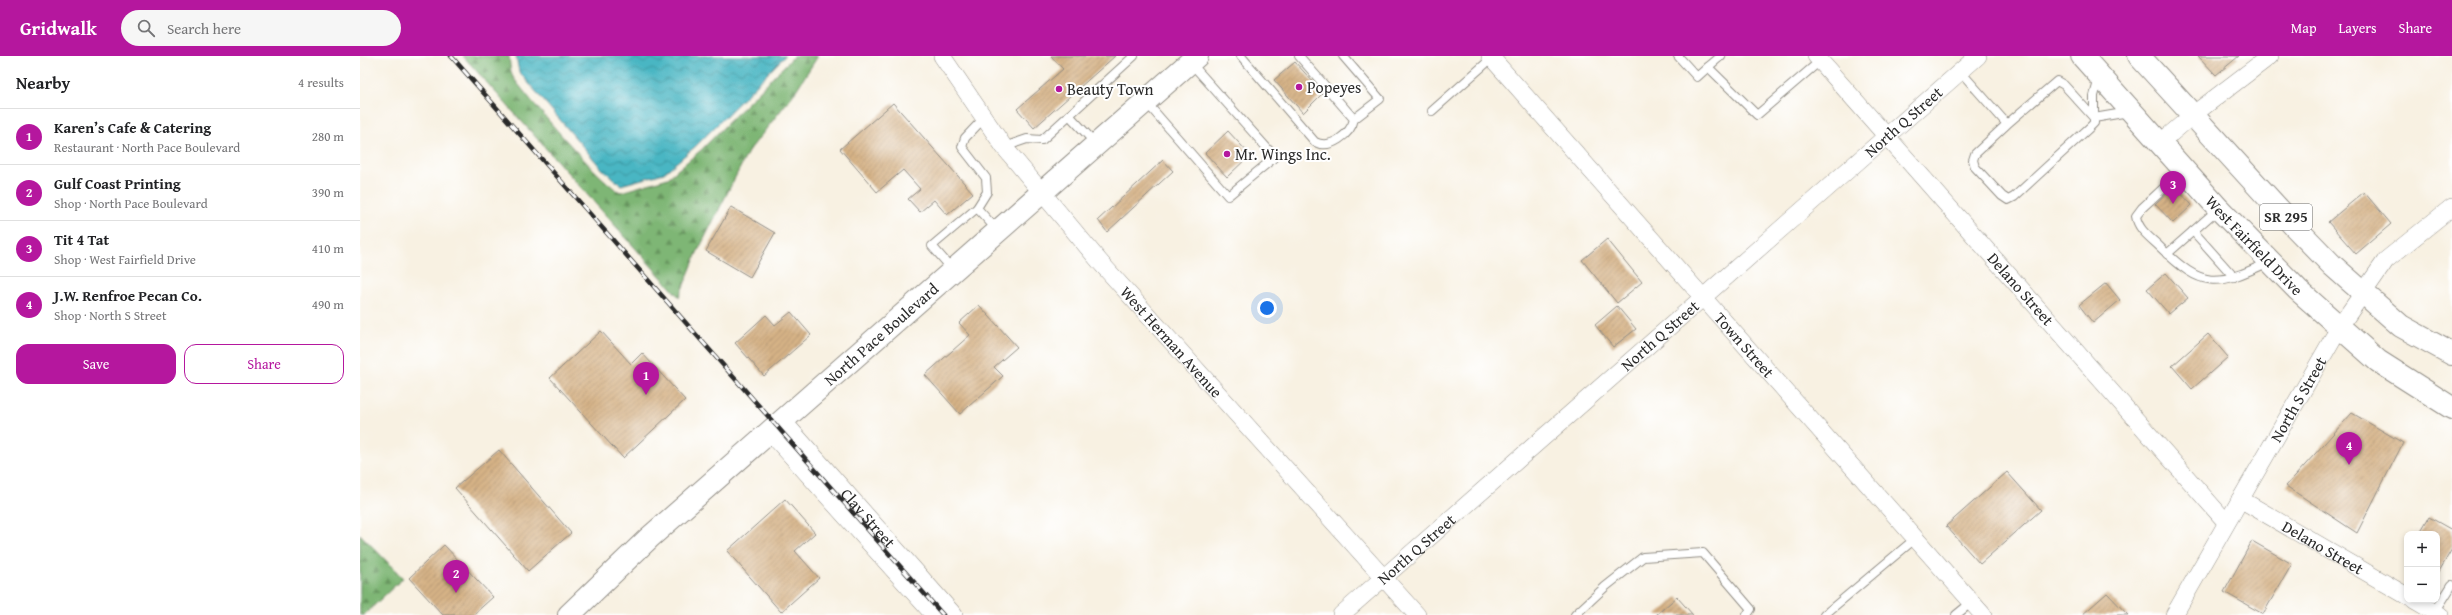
<!DOCTYPE html>
<meta charset="utf-8">
<style>
body{margin:0;font-family:"Gentium Book Plus",serif;background:#f6f6f6;color:#202124}
.controls{position:absolute;right:12px;bottom:12px;display:grid;overflow:hidden;border-radius:8px;box-shadow:0 2px 6px #0003}
.controls button{width:36px;height:36px;display:grid;place-items:center;padding:0;border:0;border-bottom:1px solid #e0e0e0;background:#fff;color:#202124;font:20px sans-serif}
.you{position:absolute;left:907px;top:252px;width:14px;height:14px;margin:-10px;border:3px solid #fff;border-radius:50%;background:#1a73e8;box-shadow:0 0 0 6px #1a73e833}
.badge{display:grid;place-items:center;width:26px;height:26px;border-radius:50%;background:#b5179e;color:#fff;font-size:13px;font-weight:700}
.pin{position:absolute;translate:-50% -33px;filter:drop-shadow(0 1px 2px #0008)}
.pin::after{content:'';position:absolute;top:21px;width:14px;height:12px;background:inherit;clip-path:polygon(0 0,100% 0,50% 100%)}
.list{margin:0;padding:0;list-style:none}
h2{display:flex;justify-content:space-between;align-items:center;height:52px;margin:0;padding:0 16px;font-size:17px}
h2 small{font-size:13px;font-weight:400;color:#757577}
.list li{display:grid;grid-template-columns:26px 1fr auto;gap:12px;align-items:center;box-sizing:border-box;height:56px;padding:0 16px;border-top:1px solid #e0e0e0}
.list b{display:block;font-size:15px;white-space:nowrap}
.list p{margin:0;font-size:13px;white-space:nowrap;color:#757577}
.list em{font-size:13px;font-style:normal;color:#757577}
.actions{display:flex;gap:8px;padding:12px 16px}
.actions a{flex:1;padding:9px 0;border:1px solid #b5179e;border-radius:12px;text-align:center;font-size:14px;color:#b5179e}
.actions .main{background:#b5179e;color:#fff}
.icon{flex:none;width:22px;height:22px;fill:none;stroke:currentColor;stroke-width:2;stroke-linecap:round;stroke-linejoin:round}
.map{position:relative;flex:none;width:2092px;height:559px;overflow:hidden}
header{display:flex;align-items:center;gap:24px;box-sizing:border-box;height:56px;padding:0 20px;background:#b5179e;color:#fff}
header strong{font-size:19px}
nav{display:flex;gap:22px;margin-inline-start:auto;font-size:14px}
.search{width:280px;height:36px;background:#f6f6f6;display:flex;align-items:center;gap:10px;box-sizing:border-box;padding:0 14px;border-radius:22px;color:#757577;font-size:15px}
main{display:flex}
aside{flex:1;background:#fff}
.map>svg:first-child{display:block}
.forest{fill:url(#forest-firs);stroke:#547050}
.water{fill:url(#water-waves);stroke:#3a7077}
.building{fill:url(#building-hatch)}
.lines{fill:none;stroke-linecap:round;stroke-linejoin:round}
.lane-casing{stroke:#928e86;stroke-width:10}
.street-casing{stroke:#928e86;stroke-width:18}
.secondary-casing{stroke:#928e86;stroke-width:24}
.primary-casing{stroke:#928e86;stroke-width:24}
.lane{stroke:#fff;stroke-width:8}
.street{stroke:#fff;stroke-width:17}
.secondary{stroke:#fff;stroke-width:22}
.primary{stroke:#fff;stroke-width:22}
.rail-casing{stroke:#2b2b2b;stroke-width:4.5}
.rail{stroke:#fff;stroke-width:3;stroke-dasharray:9;stroke-linecap:butt}
.poi-dot{fill:#b5179e;stroke:#fff;stroke-width:1.5}
.labels{text-anchor:middle;stroke-width:4;stroke-linejoin:round;paint-order:stroke}
.shield{fill:#fff;stroke:#6b6b6b;stroke-width:1}
.shield-label{font-size:15px;font-weight:bold;fill:#2b2b2b}
.poi-label{font-size:16px;fill:#2b2b2b;stroke:#fff;text-anchor:start}
.street-label{font-size:16px;fill:#2b2b2b;stroke:#fff}
</style>
<header>
<strong>Gridwalk</strong>
<div class="search"><svg class="icon" aria-label="search" viewBox="0 0 24 24"><circle cx="10" cy="10" r="6"/><path d="M15 15l6 6"/></svg>Search here</div>
<nav><a>Map</a><a>Layers</a><a>Share</a></nav>
</header>
<main>
<aside>
<h2>Nearby<small>4 results</small></h2>
<ul class="list">
<li><span class="badge">1</span><div><b>Karen’s Cafe &amp; Catering</b><p>Restaurant · North Pace Boulevard</p></div><em>280 m</em></li>
<li><span class="badge">2</span><div><b>Gulf Coast Printing</b><p>Shop · North Pace Boulevard</p></div><em>390 m</em></li>
<li><span class="badge">3</span><div><b>Tit 4 Tat</b><p>Shop · West Fairfield Drive</p></div><em>410 m</em></li>
<li><span class="badge">4</span><div><b>J.W. Renfroe Pecan Co.</b><p>Shop · North S Street</p></div><em>490 m</em></li>
</ul>
<div class="actions"><a class="main">Save</a><a>Share</a></div>
</aside>
<div class="map">
<svg width="2092" height="559" viewBox="0 0 2092 559">
<defs>
<pattern id="forest-firs" width="22" height="20" patternUnits="userSpaceOnUse"><rect width="22" height="20" fill="#7eb674"/><path d="M5 1l3.5 6h-7zM16 11l3.5 6h-7z" fill="#67945f"/></pattern>
<pattern id="water-waves" width="16" height="10" patternUnits="userSpaceOnUse"><rect width="16" height="10" fill="#48b6c3"/><path d="M0 5q4-4 8 0t8 0" fill="none" stroke="#3c949f"/></pattern>
<pattern id="building-hatch" width="6" height="6" patternUnits="userSpaceOnUse"><rect width="6" height="6" fill="#d5b286"/><path d="M-1 1l2-2M0 6l6-6M5 7l2-2" fill="none" stroke="#ad916e"/></pattern>
</defs>
<rect width="100%" height="100%" fill="#fff"/>
<filter id="ink" filterUnits="userSpaceOnUse"><feTurbulence type="fractalNoise" baseFrequency=".025" numOctaves="2"/><feDisplacementMap in="SourceGraphic" scale="8" xChannelSelector="R" yChannelSelector="G"/><feConvolveMatrix kernelMatrix="1 2 1 2 8 2 1 2 1" color-interpolation-filters="sRGB"/></filter>
<filter id="wash" filterUnits="userSpaceOnUse"><feTurbulence type="fractalNoise" baseFrequency=".012" numOctaves="4" result="noise"/><feDisplacementMap in="SourceGraphic" scale="16" xChannelSelector="R" yChannelSelector="G"/><feGaussianBlur stdDeviation="0.9" result="paint"/><feColorMatrix in="noise" values="0 0 0 0 0 0 0 0 0 0 0 0 0 0 0 0 0 1.4 0 .05"/><feComposite in="paint" operator="in"/></filter>
<g filter="url(#wash)">
<rect width="100%" height="100%" fill="#f8f1e2"/>
<!-- forest -->
<g class="forest">
<path d="M103 0H149C150 6 150 16 153 21 165 39 245 132 261 136L308 122 341 94 434 0H458L433 39 388 96 337 197 319 241Z"/>
<path d="M0 478 43 522 4 559H0Z"/>
</g>
<!-- water -->
<path class="water" d="M156 0H425L336 90 304 117 261 129 242 113 159 16Z"/>
<g id="blocks">
<!-- building -->
<g class="building">
<path d="M691 0H755L674 72 657 53 703 13Z"/>
<path d="M1838 0H1879L1856 19Z"/>
<path d="M935 6 963 37 943 57 914 24Z"/>
<path d="M533 47 613 137 587 159 574 144 560 156 548 143 560 133 543 114 517 136 480 93Z"/>
<path d="M868 75 890 99 867 121 845 97Z"/>
<path d="M803 104 813 115 747 176 738 164Z"/>
<path d="M1814 130 1832 149 1813 167 1795 148Z"/>
<path d="M2004 136 2031 168 1996 198 1968 166Z"/>
<path d="M371 151 415 177 390 221 346 195Z"/>
<path d="M1247 183 1282 226 1257 247 1222 204Z"/>
<path d="M1806 217 1828 242 1809 258 1787 233Z"/>
<path d="M1746 227 1760 244 1733 267 1719 249Z"/>
<path d="M619 249 657 291 634 311 643 320 600 358 565 319 610 279 599 267Z"/>
<path d="M1257 250 1276 273 1253 291 1235 269Z"/>
<path d="M431 256 451 279 404 320 375 287 406 259 415 269Z"/>
<path d="M241 275 271 308 282 297 325 344 263 402 190 322Z"/>
<path d="M1848 278 1868 301 1832 333 1812 310Z"/>
<path d="M1992 357 2043 387 1997 477 1926 430Z"/>
<path d="M139 394 211 477 168 515 95 432Z"/>
<path d="M1647 416 1681 454 1620 508 1586 470Z"/>
<path d="M425 443 455 477 435 495 459 522 421 556 367 495Z"/>
<path d="M2069 461 2092 474V493L2077 519V478H2059Z"/>
<path d="M1892 485 1932 508 1903 558 1864 536Z"/>
<path d="M84 489 133 541 113 559H83L49 522Z"/>
<path d="M1747 537 1768 559H1722Z"/>
<path d="M1317 541 1333 559H1296Z"/>
</g>
</g>
</g>
<g filter="url(#ink)">
<use href="#blocks" fill-opacity="0" stroke="#928e86" stroke-width="1"/>
<g class="lines">
<defs>
<g id="lane">
<path d="M881 0 955 86C970 94 991 78 994 63L939 0"/>
<path d="M983 0 1020 43 994 63"/>
<path d="M1318 0 1337 21 1348 11 1397 59 1460 5"/>
<path d="M1348 11 1361 0"/>
<path d="M1600 15 1647 68 1615 98 1613 104 1615 111 1642 140 1648 144 1654 141 1729 72 1734 67V62L1704 29 1697 25 1647 68"/>
<path d="M1739 22 1734 40V62L1769 56"/>
<path d="M786 46 868 140 915 101 830 6"/>
<path d="M1072 55 1132 2"/>
<path d="M709 59 736 88"/>
<path d="M644 91 667 83 682 84 774 0"/>
<path d="M1823 114 1782 152 1776 160C1778 174 1791 182 1800 191 1843 233 1856 231 1909 206"/>
<path d="M617 152 627 136 626 122 602 91 605 82 624 62"/>
<path d="M1833 175 1874 221"/>
<path d="M1807 198 1857 154"/>
<path d="M593 214 572 190 617 152 637 174"/>
<path d="M2075 556 2092 529"/>
<path d="M1215 559 1245 531 1283 501 1343 497 1391 553 1387 559"/>
<path d="M1464 559 1556 482"/>
<path d="M1596 559 1612 546"/>
</g>
<g id="street">
<path id="s1" d="M582 0 644 91 740 206 1057 559"/>
<path id="s2" d="M1130 0 1623 559"/>
<path id="s3" d="M1456 0 1866 466"/>
<path d="M1800 87 1834 58 1910 0"/>
<path id="s4" d="M423 365 594 559"/>
<path d="M410 376 574 559"/>
<path id="s5" d="M1880 443 2047 540"/>
<path d="M2054 544 2080 559"/>
<path id="s6" d="M981 559 1618 0"/>
<path id="s7" d="M1814 559 1980 270 2026 204 2092 151"/>
</g>
<g id="secondary">
<path id="s8" d="M209 559 289 482 837 0"/>
</g>
<g id="primary">
<path id="s9" d="M1722 0 1859 153 1938 234 2018 305 2092 352"/>
<path d="M1779 0 1935 171 1972 209 2041 270 2092 298"/>
</g>
</defs>
<!-- lane casing -->
<use href="#lane" class="lane-casing"/>
<!-- street casing -->
<use href="#street" class="street-casing"/>
<!-- secondary casing -->
<use href="#secondary" class="secondary-casing"/>
<!-- primary casing -->
<use href="#primary" class="primary-casing"/>
<!-- lane -->
<use href="#lane" class="lane"/>
<!-- street -->
<use href="#street" class="street"/>
<!-- secondary -->
<use href="#secondary" class="secondary"/>
<!-- primary -->
<use href="#primary" class="primary"/>
<defs>
<path id="rail" d="M91 0 583 559"/>
</defs>
<!-- rail casing -->
<use href="#rail" class="rail-casing"/>
<!-- rail -->
<use href="#rail" class="rail"/>
</g>
</g>
<!-- markers -->
<g class="poi-dot">
<circle cx="939" cy="31" r="4"/>
<circle cx="699" cy="33" r="4"/>
<circle cx="867" cy="98" r="4"/>
</g>
<g class="labels">
<!-- shield labels -->
<rect class="shield" x="1900" y="148" width="52" height="26" rx="3"/>
<g class="shield-label">
<text x="1926" y="166">SR 295</text>
</g>
<!-- poi labels -->
<g class="poi-label">
<text x="947" y="37">Popeyes</text>
<text x="707" y="39">Beauty Town</text>
<text x="875" y="104">Mr. Wings Inc.</text>
</g>
<!-- street labels -->
<g class="street-label">
<text dy="6" stroke="none"><textPath href="#s6" startOffset="748">North Q Street</textPath></text>
<text dy="6" stroke="none"><textPath href="#s9" startOffset="256">West Fairfield Drive</textPath></text>
<text dy="6" stroke="none"><textPath href="#s3" startOffset="310">Delano Street</textPath></text>
<text dy="6" stroke="none"><textPath href="#s8" startOffset="420">North Pace Boulevard</textPath></text>
<text dy="6" stroke="none"><textPath href="#s6" startOffset="424">North Q Street</textPath></text>
<text dy="6" stroke="none"><textPath href="#s1" startOffset="367">West Herman Avenue</textPath></text>
<text dy="6" stroke="none"><textPath href="#s2" startOffset="385">Town Street</textPath></text>
<text dy="6" stroke="none"><textPath href="#s7" startOffset="249">North S Street</textPath></text>
<text dy="6" stroke="none"><textPath href="#s4" startOffset="129">Clay Street</textPath></text>
<text dy="6" stroke="none"><textPath href="#s5" startOffset="96">Delano Street</textPath></text>
<text dy="6" stroke="none"><textPath href="#s6" startOffset="100">North Q Street</textPath></text>
</g>
</g>
</svg>
<div class="controls">
<button>+</button>
<button>−</button>
</div>
<div class="you"></div>
<div class="pin badge" style="left:286px;top:339px">1</div>
<div class="pin badge" style="left:96px;top:537px">2</div>
<div class="pin badge" style="left:1813px;top:148px">3</div>
<div class="pin badge" style="left:1989px;top:409px">4</div>
</div>
</main>
